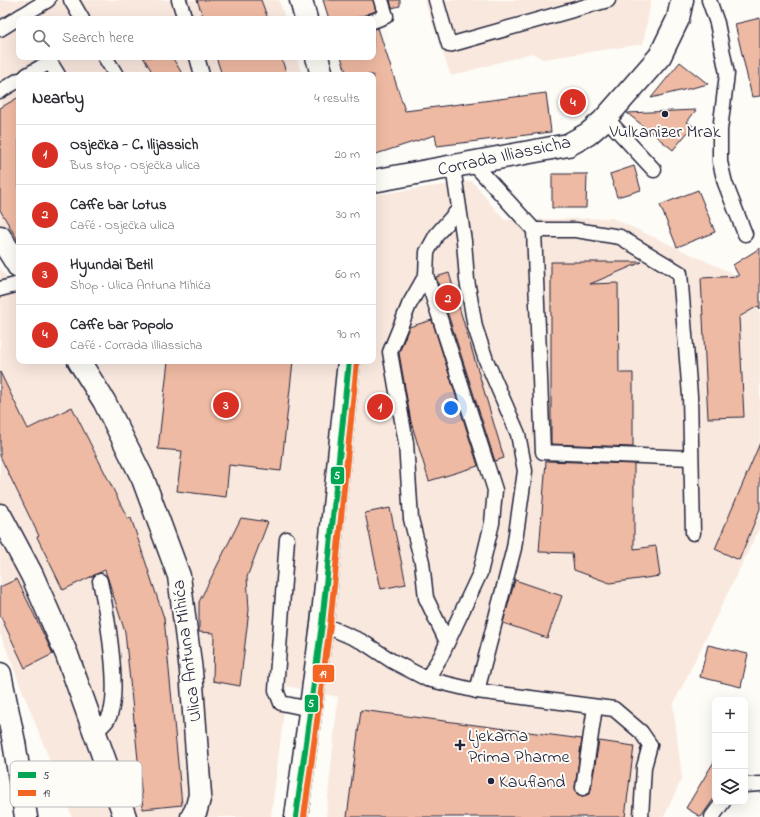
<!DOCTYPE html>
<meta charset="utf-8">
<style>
body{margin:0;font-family:"Indie Flower",sans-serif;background:#f7f7f7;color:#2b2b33}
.controls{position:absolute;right:12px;bottom:12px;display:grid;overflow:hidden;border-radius:8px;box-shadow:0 4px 16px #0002}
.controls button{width:36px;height:36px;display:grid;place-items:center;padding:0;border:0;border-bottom:1px solid #e1e1e2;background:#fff;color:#2b2b33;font:20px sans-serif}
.you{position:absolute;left:451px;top:408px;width:14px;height:14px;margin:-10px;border:3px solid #fff;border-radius:50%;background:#1a73e8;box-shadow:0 0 0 6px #1a73e833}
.badge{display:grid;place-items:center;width:26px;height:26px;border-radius:50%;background:#d93025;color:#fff;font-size:13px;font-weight:700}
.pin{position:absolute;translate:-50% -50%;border:2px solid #fff;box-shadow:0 1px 4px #0006}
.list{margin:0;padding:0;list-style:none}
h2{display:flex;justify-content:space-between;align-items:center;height:52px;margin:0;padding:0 16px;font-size:17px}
h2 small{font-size:13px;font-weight:400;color:#7c7c81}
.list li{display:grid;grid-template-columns:26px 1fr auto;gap:12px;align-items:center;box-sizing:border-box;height:60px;padding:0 16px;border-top:1px solid #e1e1e2}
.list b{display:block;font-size:15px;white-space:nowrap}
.list p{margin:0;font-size:13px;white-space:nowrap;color:#7c7c81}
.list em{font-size:13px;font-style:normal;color:#7c7c81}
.icon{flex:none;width:22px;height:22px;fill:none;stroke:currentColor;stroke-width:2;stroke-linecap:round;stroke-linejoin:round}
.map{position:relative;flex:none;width:760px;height:817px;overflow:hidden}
.search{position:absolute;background:#fff;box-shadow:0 4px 16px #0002;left:16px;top:16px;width:360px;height:44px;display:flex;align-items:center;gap:10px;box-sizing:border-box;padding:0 14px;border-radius:8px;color:#7c7c81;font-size:15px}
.panel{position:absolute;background:#fff;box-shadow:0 4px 16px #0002;left:16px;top:72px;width:360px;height:292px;border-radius:8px}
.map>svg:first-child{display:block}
.built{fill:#f9e8de}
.building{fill:#efbaa3;stroke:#22223b}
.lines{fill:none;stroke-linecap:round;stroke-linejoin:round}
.lane-casing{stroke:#22223b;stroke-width:17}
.street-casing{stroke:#22223b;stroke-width:25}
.secondary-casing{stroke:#22223b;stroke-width:25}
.lane{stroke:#fdfcf7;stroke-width:14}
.street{stroke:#fdfcf7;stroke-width:22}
.secondary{stroke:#fdfcf7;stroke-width:22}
.bus-1-casing{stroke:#fdfcf7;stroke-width:9}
.bus-2-casing{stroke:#fdfcf7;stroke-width:9}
.bus-1{stroke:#00a651;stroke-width:6}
.bus-2{stroke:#f26522;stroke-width:6}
.poi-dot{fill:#22223b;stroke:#fdfcf7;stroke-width:1.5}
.labels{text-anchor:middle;stroke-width:4;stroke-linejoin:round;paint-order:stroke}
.poi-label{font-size:18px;fill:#22223b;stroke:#fdfcf7;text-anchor:start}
.street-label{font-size:18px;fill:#22223b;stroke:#fdfcf7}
.key{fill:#fdfcf7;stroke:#bbbbbf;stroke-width:1}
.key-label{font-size:11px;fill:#22223b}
.line-badge{stroke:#fdfcf7;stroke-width:1.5}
.badge-label{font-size:11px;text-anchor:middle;font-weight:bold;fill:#fff}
</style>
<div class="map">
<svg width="760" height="817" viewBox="0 0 760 817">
<rect width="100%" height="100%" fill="#fdfcf7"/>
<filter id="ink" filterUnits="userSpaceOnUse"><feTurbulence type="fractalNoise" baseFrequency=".025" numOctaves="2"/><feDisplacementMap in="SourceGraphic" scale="8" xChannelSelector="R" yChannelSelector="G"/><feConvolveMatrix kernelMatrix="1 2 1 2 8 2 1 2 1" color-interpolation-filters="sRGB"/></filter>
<g filter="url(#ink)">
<!-- built -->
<g class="built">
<path d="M0 0H279L285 19H19V57H296L302 75H19V255L0 225Z"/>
<path d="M424 0H651L643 44 543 59 532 53 451 76Z"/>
<path d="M472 181 504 220 612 218 736 275 760 313V527L673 705 682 778 664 817H326L338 697 287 686 271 817H72L0 633V267L16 294 19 293V361H373V195Z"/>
</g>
<!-- building -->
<g class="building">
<path d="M197 0H261L268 19H204Z"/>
<path d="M323 0H373L376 11 353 19H329Z"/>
<path d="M390 0H400V6L392 8Z"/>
<path d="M760 18V96L752 97 735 24Z"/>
<path d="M378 28 405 111 546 93 551 132 437 146 435 135 373 155V75H347L341 57H373V29Z"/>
<path d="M143 57H172L183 75H154Z"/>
<path d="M216 57H281L287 75H222Z"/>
<path d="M680 62 708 84 651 98Z"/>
<path d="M19 97V242L0 210V108Z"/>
<path d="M696 110 687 122 693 126 673 150 627 113Z"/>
<path d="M634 166 641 190 617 197 610 174Z"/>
<path d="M552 174H587L586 208H552Z"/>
<path d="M698 190 715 232 677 247 660 205Z"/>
<path d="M760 248V309L758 306 739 317 744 417 708 418 701 278 739 276 733 265Z"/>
<path d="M551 262H642L590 284 618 283 619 373H633V447L551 444Z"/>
<path d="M449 273 504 458 495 461 436 277Z"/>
<path d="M432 320 478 466 429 481 411 422 399 353 409 327Z"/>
<path d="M168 361H293L281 471 229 465 226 497 177 491 182 451 158 449Z"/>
<path d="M0 372 28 429 72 407 128 519 131 518 164 618 182 805 143 809 125 632 108 579 105 570 63 590 37 537 39 536 0 456Z"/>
<path d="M760 443V509L739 560 715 549Z"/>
<path d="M546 461 634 464V549L656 546 660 576 610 583 574 570 572 553 539 552Z"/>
<path d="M390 508 406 584 381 589 365 513Z"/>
<path d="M241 518 268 522 247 577 249 610 240 686 213 681 214 633 199 632V602Z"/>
<path d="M17 579 53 654 25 668 0 615V587Z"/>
<path d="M515 580 562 596 547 638 503 623Z"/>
<path d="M708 645 748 654 741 687 700 677Z"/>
<path d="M361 710 582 739 575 787 577 794 582 796 589 794 591 789 599 741 634 746 625 817H347Z"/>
<path d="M715 760V797L701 817 686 808Z"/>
</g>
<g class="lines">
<defs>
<g id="lane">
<path d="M71 0 82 19"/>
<path d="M179 0 185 19"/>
<path d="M436 0 449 45 608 0"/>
<path d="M709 0 717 23 727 74 720 130V162L725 183 745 234"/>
<path d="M24 19 21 16 48 0"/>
<path d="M373 21 386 16 381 0"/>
<path d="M0 29 21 16"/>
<path d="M47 57 58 75"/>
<path d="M105 57 116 75"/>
<path d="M197 57 202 75"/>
<path d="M27 75 50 62"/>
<path d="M0 91 19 80"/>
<path d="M606 118 654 170"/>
<path d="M473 163 534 230"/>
<path d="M453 167 464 241 467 280 475 327 486 360 518 434 525 471 514 548 477 691"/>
<path d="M426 275 409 305 390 352 406 443 411 519 422 562 426 598 447 642"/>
<path d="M0 289 19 284"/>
<path d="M691 458 543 452 534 230H576L620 237 680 273 690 396 693 533"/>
<path d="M287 539 276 690 281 703 310 709"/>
<path d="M322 624 363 642 392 661 427 679 477 691 614 709 641 732 650 745 644 767 641 817"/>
<path d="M427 679 441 656 480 573 492 523 495 490 426 275 427 252 437 234 459 209"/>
<path d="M95 733C99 728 105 724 108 719 122 696 106 608 100 581"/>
<path d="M745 785 760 784"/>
<path d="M583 788 595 707"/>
<path d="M712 817 723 802"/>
</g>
<g id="street">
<path d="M373 181 568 145 588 134 603 121 660 56 678 19 682 0"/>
<path d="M0 237 19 267"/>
<path d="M79 361 104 401 143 479 179 576 191 671 200 795 196 810 192 817"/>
<path d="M0 515 32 575 67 655 125 817"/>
<path d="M0 674 14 742 26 817"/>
</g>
<g id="secondary">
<path d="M301 0 306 19"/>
<path d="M317 57 322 75"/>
<path d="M296 817 322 624 349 361"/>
</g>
</defs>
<!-- lane casing -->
<use href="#lane" class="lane-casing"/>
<!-- street casing -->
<use href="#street" class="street-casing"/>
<!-- secondary casing -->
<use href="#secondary" class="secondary-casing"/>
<!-- lane -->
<use href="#lane" class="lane"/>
<!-- street -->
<use href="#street" class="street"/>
<!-- secondary -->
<use href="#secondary" class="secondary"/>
<defs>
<path id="bus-1" d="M296 817 322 624 349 361"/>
<path id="bus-2" d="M304 817 330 625 357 362"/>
</defs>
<!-- bus-1 casing -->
<use href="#bus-1" class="bus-1-casing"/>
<!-- bus-2 casing -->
<use href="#bus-2" class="bus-2-casing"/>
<!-- bus-1 -->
<use href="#bus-1" class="bus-1"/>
<!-- bus-2 -->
<use href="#bus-2" class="bus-2"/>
</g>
</g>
<!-- markers -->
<g class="poi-dot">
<circle cx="665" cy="114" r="4"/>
<path d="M458 739h4v4h4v4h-4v4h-4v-4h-4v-4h4z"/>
<circle cx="491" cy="781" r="4"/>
</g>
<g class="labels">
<!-- poi labels -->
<g class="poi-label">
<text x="665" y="137" text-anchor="middle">Vulkanizer Mrak</text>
<text x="468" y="741">Ljekarna<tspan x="468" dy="21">Prima Pharme</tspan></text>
<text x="499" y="787">Kaufland</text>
</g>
<!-- street labels -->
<g class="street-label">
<text transform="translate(504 155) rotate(-12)" y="6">Corrada Illiassicha</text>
<text transform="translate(186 651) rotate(-97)" y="6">Ulica Antuna Mihića</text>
</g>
</g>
<!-- legend -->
<rect x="10" y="761" width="132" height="46" rx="6" class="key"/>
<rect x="18" y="772" width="18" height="6" fill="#00a651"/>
<rect x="18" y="790" width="18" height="6" fill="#f26522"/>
<g class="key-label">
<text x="43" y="779">5</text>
<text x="43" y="797">19</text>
</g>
<g class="line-badge">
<rect x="330" y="466" width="15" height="19" rx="4" fill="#00a651"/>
<rect x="312" y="664" width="23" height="19" rx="4" fill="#f26522"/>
<rect x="304" y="694" width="15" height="19" rx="4" fill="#00a651"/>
</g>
<g class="badge-label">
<text x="337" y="479">5</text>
<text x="323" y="678">19</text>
<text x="311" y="707">5</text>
</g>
</svg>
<div class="controls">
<button>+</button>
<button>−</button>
<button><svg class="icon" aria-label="layers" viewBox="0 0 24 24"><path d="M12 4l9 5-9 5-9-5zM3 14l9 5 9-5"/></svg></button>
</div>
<div class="you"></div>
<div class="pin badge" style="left:380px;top:407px">1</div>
<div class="pin badge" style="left:448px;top:298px">2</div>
<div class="pin badge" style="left:226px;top:405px">3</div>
<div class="pin badge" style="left:573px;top:102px">4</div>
<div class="search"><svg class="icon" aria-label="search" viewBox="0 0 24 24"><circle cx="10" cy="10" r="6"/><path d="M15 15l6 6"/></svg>Search here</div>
<section class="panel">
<h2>Nearby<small>4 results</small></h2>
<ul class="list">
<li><span class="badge">1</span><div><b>Osječka - C. Ilijassich</b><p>Bus stop · Osječka ulica</p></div><em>20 m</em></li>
<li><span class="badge">2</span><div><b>Caffe bar Lotus</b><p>Café · Osječka ulica</p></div><em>30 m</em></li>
<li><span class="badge">3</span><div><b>Hyundai Betil</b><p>Shop · Ulica Antuna Mihića</p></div><em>60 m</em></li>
<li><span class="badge">4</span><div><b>Caffe bar Popolo</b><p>Café · Corrada Illiassicha</p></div><em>90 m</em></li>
</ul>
</section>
</div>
